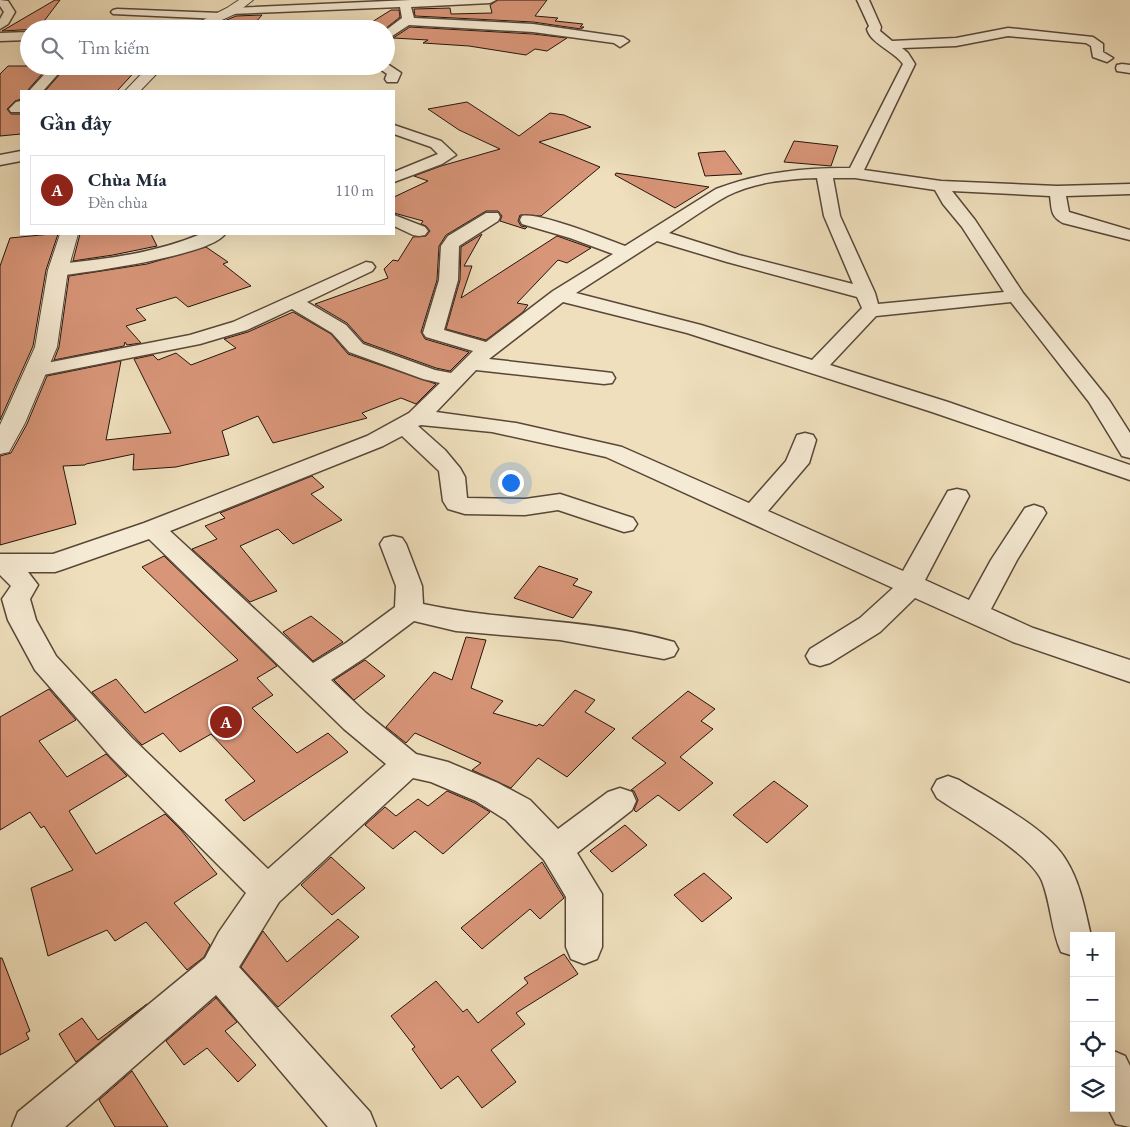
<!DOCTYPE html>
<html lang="vi">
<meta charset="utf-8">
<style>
body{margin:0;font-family:"EB Garamond",serif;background:#f6f6f7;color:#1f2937}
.controls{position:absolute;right:15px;bottom:15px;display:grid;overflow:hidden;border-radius:0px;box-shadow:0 5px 20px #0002}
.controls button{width:45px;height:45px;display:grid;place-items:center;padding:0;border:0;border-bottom:1px solid #e0e1e3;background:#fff;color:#1f2937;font:25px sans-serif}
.you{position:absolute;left:510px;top:482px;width:18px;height:18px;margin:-12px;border:4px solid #fff;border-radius:50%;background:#1a73e8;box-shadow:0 0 0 8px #1a73e833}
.badge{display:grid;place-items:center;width:32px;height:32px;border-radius:50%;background:#8f2418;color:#fff;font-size:16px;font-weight:700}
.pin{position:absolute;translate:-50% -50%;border:2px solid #fff;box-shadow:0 1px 5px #0006}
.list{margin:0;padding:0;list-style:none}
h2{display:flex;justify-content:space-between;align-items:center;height:65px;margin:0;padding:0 20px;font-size:21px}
h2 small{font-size:16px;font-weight:400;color:#747a83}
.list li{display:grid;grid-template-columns:32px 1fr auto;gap:15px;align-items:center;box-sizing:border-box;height:70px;margin:0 10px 10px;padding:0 10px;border:1px solid #e0e1e3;border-radius:0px}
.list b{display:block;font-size:19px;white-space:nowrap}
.list p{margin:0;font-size:16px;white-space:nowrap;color:#747a83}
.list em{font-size:16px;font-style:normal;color:#747a83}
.icon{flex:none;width:28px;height:28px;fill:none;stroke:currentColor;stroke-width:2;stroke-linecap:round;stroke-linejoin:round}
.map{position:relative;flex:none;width:1130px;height:1127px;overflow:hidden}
.search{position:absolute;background:#fff;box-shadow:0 5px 20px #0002;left:20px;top:20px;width:375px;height:55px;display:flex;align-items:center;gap:12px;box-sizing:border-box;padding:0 18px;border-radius:28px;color:#747a83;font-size:19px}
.panel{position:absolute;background:#fff;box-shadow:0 5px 20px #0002;left:20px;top:90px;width:375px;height:145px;border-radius:0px}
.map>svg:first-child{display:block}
.building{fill:#d89578;stroke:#25140c}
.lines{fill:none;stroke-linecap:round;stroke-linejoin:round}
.minor-casing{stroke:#584738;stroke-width:3}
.tertiary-casing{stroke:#584738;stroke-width:2}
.minor{fill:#f5ead3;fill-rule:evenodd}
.tertiary{fill:#f5ead3;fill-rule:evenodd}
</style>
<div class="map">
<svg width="1130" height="1127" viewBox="0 0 1130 1127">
<rect width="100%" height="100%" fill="#efdfbc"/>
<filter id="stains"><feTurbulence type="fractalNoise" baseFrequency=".004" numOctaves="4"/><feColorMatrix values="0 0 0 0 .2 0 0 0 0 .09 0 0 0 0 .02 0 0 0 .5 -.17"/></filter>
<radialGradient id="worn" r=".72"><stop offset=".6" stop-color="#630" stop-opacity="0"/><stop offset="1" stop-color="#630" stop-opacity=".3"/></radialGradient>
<!-- building -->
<g class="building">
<path d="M55 0H60L38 29 2 31Z"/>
<path d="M498 0H547L535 16 558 18 555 21 583 24 580 27H584L581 29 533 22 415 16 414 9 450 8 451 14 492 13 490 5Z"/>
<path d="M391 10H399L400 17 385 29 364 27Z"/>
<path d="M262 15 255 23 222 22 236 16Z"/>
<path d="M410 27 533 34 567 38 547 51 535 49 526 55 469 46 423 43 428 40 393 38Z"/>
<path d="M8 66H49L27 91H21V99L15 101 7 109 11 114H21V134L0 136V74Z"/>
<path d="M67 66H140L117 91H45Z"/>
<path d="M467 102 519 136 550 113 564 115 591 127 539 142 600 167 541 216 520 215 518 221 521 226 527 227 525 229 500 221 502 216 498 211H486L446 235 439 246 437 280 421 332 425 339 469 352 450 371 436 368 364 342 347 323 315 304 388 278 384 269 393 260 398 261 413 237 426 236 430 231 426 226 421 224 423 221 394 213V197L428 181 414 176 441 166 500 149 459 130 428 109Z"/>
<path d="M794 141 838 146 831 166 784 162Z"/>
<path d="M725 151 742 174 705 176 698 153Z"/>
<path d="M616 173 709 187 675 208 615 175Z"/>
<path d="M51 234H58L46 270 33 346 0 420V266L10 238Z"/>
<path d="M80 234H151L157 246 113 255 73 261Z"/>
<path d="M482 234 464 266H472L461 298 557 236 591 248 567 263 558 260 517 303 528 305 523 312 486 340 446 329 460 280 461 247Z"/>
<path d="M206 247 228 262 223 264 251 286 188 307 176 297 136 309 146 320 126 326 141 343 127 345 125 342 124 346 54 360 59 347 69 276 147 264Z"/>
<path d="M293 312 331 334 348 354 436 384 416 404 401 398 362 413 367 418 273 443 258 416 222 431 229 455 202 461 176 467 133 470 134 454 86 464 85 465 63 466 76 524 0 545V456L11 453 27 424 47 376 121 361 106 440 171 433 134 359 153 355 158 360 176 353 191 365 236 348 224 339 248 332Z"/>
<path d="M312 476 324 487 311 494 342 520 293 544 278 529 240 546 277 591 250 602 192 549 217 539 205 526 225 518 220 513Z"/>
<path d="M164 556 277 666 257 678 273 695 252 708 297 753 328 733 348 752 244 821 225 800 255 781 211 734 180 752 163 733 142 745 92 692 116 679 145 713 238 660 142 567Z"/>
<path d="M539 566 578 579 573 585 592 592 573 618 514 598Z"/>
<path d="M311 616 343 642 313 661 283 632Z"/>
<path d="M466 637 486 640 471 688 503 701 493 713 537 726 539 724 543 726 575 690 595 700 585 712 615 729 567 777 538 758 511 788 472 770 481 763 415 733 406 743 386 727 434 672 452 680Z"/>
<path d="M365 660 385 676 354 700 334 680Z"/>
<path d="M49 689 76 720 39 741 67 777 106 754 127 776 69 811 96 854 165 814 181 830 217 874 174 903 210 945 204 957 187 970 146 922 115 941 107 930 48 956 31 888 73 870 44 826 41 828 30 812 0 830V717Z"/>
<path d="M688 691 715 709 701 721 713 729 680 757 713 783 679 811 658 795 636 812 634 810 638 800 634 791 631 790 666 763 632 738Z"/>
<path d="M774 781 808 806 767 843 733 815Z"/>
<path d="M447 791 475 803 490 812 443 854 415 831 393 849 365 825 385 807 396 816 418 799 428 806Z"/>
<path d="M625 825 647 845 612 872 590 851Z"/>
<path d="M331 857 365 888 332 915 301 885Z"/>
<path d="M542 862 564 898 540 919 530 909 482 949 461 928Z"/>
<path d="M704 873 732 898 702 922 674 895Z"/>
<path d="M338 919 359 937 278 1007 241 967 263 931 287 962Z"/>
<path d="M564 954 578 974 516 1013 525 1024 491 1050 516 1082 482 1108 458 1076 441 1089 412 1049 415 1047 391 1016 436 981 463 1012 467 1009 478 1023 528 983 524 978Z"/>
<path d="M0 958H2L30 1031 26 1033 29 1039 0 1055Z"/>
<path d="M216 998 237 1022 225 1031 256 1065 238 1082 207 1048 184 1065 166 1041Z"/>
<path d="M147 1004 76 1062 59 1034 82 1018 98 1040Z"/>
<path d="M132 1071 168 1127H115L99 1100Z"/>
</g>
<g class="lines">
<defs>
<g id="minor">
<path d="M0 0 8 1 15 12 8 24 0 29V19L4 12 0 6Z"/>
<path d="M411 0H496L490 3 411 7 414 18 533 24 623 37 629 41 620 47 614 43 533 32 409 25 386 40V30L402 18 400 7 231 14 225 11 231 8Z"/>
<path d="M857 0H869L881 27 880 31 892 41 956 38 1008 28 1093 37 1103 44V52L1113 58 1107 62 1093 57 1091 46 1086 43 1008 36 956 46 902 48 908 53 915 64 864 170 941 181 1057 186 1130 184V194L1066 196 1069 212 1130 230V240L1063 223C1050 216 1052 209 1050 196L952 191 975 220 1023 293 1109 400 1130 433V458L1122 456 1089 402 1011 302 876 316 830 365 948 402 1130 465V480L932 412 687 333 563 302 489 359 604 372 612 373 615 378 612 383 604 384 476 370 436 412 516 423 622 447 749 503 786 461 797 435 805 433 813 435 816 440 809 463 768 511 903 571 948 491 957 489 966 491 969 496 925 580 969 600 991 560 1025 508 1034 505 1043 508 1046 513 1017 560 991 609 1033 628 1130 660V682L1013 642 915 598 880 632 830 663 820 666 810 663 806 656 810 649 860 618 893 588 606 457 492 432 421 425 418 426 445 450 460 468 465 477 467 498 525 499 560 494 633 518 637 524 633 530 624 532 558 510 525 515 465 514 448 509 443 501 439 471 402 436 383 446 170 531 313 663 346 643 395 607 396 586 380 544 384 538 393 536 402 538 406 544 422 586 423 604C506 622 592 618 674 642L678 649 674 656 664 659 560 640 456 631 414 621 366 657 331 680 366 713 416 754 448 762 498 783 530 800 558 829 608 792 620 788 632 792 636 801 632 810 577 853 602 894V947L597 959 584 964 571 959 566 947V897L544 860 506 820 476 801 431 782 413 778 279 902 239 967 370 1112 376 1127H328L216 995 65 1127H12L18 1112 205 958 219 932 246 893 110 756 35 670 8 620 2 599 11 586 0 575V554H53L144 523 367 436 409 413 440 383 423 379 349 352 332 333 292 309 247 330 200 344 38 376 31 374 27 370 31 366 190 335 233 322 366 262 372 263 375 267 372 271 307 302 346 325 363 344 435 370 451 373 473 351 426 337 423 333 439 280 441 246 448 236 486 213H498L500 217 498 221 459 246 458 280 444 330 486 342 553 291 613 254 570 238 522 224 520 220 522 216C539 212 606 239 625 246L716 189C760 172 803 168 850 168L903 64C894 51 871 44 867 29L869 26ZM817 178 824 216 853 284 739 255 669 233C688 221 707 207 727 196 754 182 787 179 817 178ZM833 178H855L935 190 943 204 962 227 1004 292 878 304 875 293 840 216ZM657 241 727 262 857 297 862 308 812 360 701 325 576 293ZM149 539 344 729 386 764 268 869 132 738 56 656 36 620 30 599 38 585 28 572H55L64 569Z"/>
<path d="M117 9 220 13 226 16 220 19 113 14 111 12 113 10Z"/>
<path d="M29 32V40L0 41V33Z"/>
<path d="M386 63 401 73 397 82H387L385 79 387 74 376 66H386Z"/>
<path d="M1122 64 1130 65V73L1117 71 1116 68 1117 65Z"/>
<path d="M52 66H65L43 91H29Z"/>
<path d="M21 101V112H11L9 109 16 102Z"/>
<path d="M394 125 441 141 456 155 442 164 394 182V172L438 154 431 147 394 134Z"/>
<path d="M21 151V161L0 165V155Z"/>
<path d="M394 215 425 227 428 231 425 235 419 236 413 235 394 226Z"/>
<path d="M201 234H225C210 256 87 272 58 276L52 274 49 270 52 266 58 264C107 259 156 253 201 234Z"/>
<path d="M948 776 959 780C991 800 1047 828 1066 860 1080 882 1085 910 1091 936H1074V956L1061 952C1051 929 1051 904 1042 881 1030 853 963 816 937 798L932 789 937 780Z"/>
<path d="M1111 1050 1125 1056 1130 1066V1127L1116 1124 1108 1108H1111Z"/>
</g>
<g id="tertiary">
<path d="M239 0H253L235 14 202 29H185L227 8Z"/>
<path d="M149 66H164L140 91H125Z"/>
<path d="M60 234H78L68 270 57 347 25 423 9 452 0 454V425L35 347 48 270Z"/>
</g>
</defs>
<!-- minor casing -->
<use href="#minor" class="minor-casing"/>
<!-- tertiary casing -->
<use href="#tertiary" class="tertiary-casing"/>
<!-- minor -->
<use href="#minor" class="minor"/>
<!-- tertiary -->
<use href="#tertiary" class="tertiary"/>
</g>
<rect width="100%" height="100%" filter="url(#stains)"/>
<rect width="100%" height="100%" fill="url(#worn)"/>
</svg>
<div class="controls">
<button>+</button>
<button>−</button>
<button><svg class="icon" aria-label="locate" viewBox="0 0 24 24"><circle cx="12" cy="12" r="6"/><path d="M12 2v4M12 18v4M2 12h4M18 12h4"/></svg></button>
<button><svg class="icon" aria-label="layers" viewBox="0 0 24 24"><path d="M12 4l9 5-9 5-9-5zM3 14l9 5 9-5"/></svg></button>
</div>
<div class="you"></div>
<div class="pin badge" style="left:226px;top:722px">A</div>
<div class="search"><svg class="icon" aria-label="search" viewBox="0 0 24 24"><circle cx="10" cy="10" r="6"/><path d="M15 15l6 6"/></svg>Tìm kiếm</div>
<section class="panel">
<h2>Gần đây<small></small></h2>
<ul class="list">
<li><span class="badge">A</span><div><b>Chùa Mía</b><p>Đền chùa</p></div><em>110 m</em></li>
</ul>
</section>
</div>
